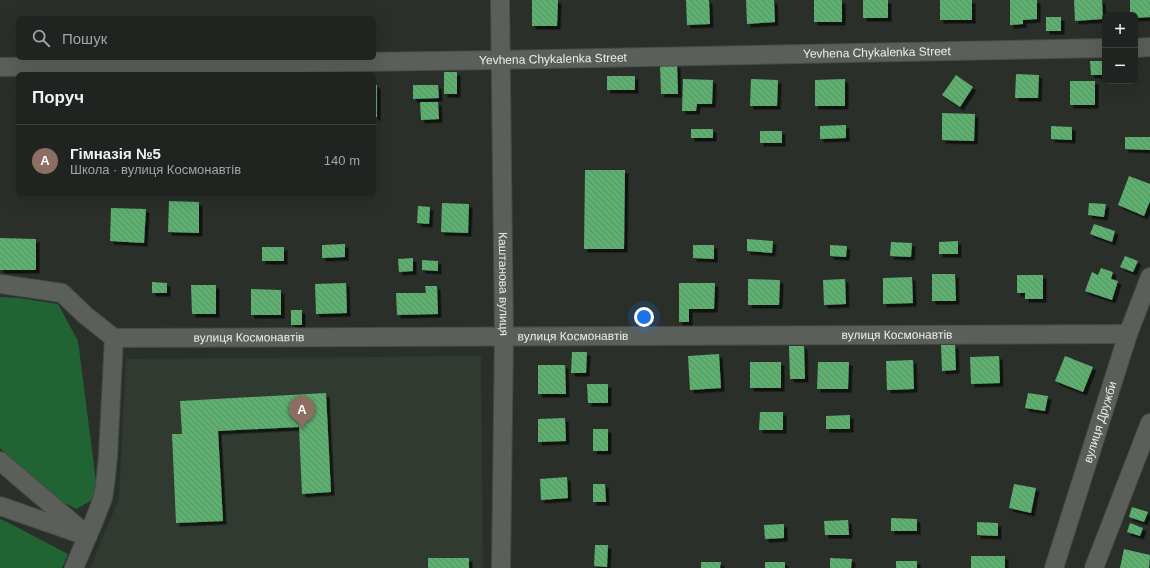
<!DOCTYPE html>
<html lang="uk">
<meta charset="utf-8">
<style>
body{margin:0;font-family:Helvetica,sans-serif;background:#282b29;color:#f1f3f6}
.controls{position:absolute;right:12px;top:12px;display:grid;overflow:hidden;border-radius:6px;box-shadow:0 4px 16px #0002}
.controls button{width:36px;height:36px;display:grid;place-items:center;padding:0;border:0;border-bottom:1px solid #3d403e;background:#202320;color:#f1f3f6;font:20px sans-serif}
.you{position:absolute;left:644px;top:317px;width:14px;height:14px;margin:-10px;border:3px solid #fff;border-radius:50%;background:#1a73e8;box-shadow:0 0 0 6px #1a73e833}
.badge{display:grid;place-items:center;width:26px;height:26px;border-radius:50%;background:#db2777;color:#fff;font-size:13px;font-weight:700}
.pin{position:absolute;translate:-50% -33px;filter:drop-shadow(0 1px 2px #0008)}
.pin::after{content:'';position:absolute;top:21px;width:14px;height:12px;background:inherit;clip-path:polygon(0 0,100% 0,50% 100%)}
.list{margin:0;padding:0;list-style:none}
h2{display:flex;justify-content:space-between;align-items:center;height:52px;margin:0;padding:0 16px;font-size:17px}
h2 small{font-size:13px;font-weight:400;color:#a2a4a5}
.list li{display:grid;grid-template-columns:26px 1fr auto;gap:12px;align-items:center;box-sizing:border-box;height:72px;padding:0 16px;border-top:1px solid #3d403e}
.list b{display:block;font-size:15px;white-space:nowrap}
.list p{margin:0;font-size:13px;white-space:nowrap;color:#a2a4a5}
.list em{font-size:13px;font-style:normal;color:#a2a4a5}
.icon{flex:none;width:22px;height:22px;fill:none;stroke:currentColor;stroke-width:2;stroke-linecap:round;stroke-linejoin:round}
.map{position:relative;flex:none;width:1150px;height:568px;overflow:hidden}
.search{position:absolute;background:#202320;box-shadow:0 4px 16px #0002;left:16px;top:16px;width:360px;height:44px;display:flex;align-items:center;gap:10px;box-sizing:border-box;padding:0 14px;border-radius:6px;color:#a2a4a5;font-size:15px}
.panel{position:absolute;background:#202320;box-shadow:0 4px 16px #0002;left:16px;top:72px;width:360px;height:124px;border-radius:6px}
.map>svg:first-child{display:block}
.built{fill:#303a31}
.green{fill:#206434}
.building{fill:url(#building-back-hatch);filter:url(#shadow)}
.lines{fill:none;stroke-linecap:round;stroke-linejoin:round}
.minor-casing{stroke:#464b47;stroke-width:20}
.minor{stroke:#5a5f5a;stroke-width:18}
.labels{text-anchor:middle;stroke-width:4;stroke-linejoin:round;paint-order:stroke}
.street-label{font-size:12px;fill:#ebefec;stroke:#141614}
</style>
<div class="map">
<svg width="1150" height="568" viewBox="0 0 1150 568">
<defs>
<pattern id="building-back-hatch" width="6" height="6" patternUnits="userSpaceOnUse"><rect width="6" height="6" fill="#5eb070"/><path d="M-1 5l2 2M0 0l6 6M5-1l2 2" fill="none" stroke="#579164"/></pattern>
<filter id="shadow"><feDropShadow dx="3.5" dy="3.5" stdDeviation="0" flood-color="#0009"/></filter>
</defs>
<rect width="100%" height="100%" fill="#2a2f2a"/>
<!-- built -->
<path class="built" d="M481 356 483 568H90L119 499 126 359Z"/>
<!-- green -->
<g class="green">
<path d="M0 297 19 298 58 304 78 341 98 497 76 509 50 495 0 448Z"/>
<path d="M0 519 7 522 68 554 62 568H0Z"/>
</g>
<!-- building -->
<g class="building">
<path d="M532 0H558L557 26H532Z"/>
<path d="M686 0H709L710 24 687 25Z"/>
<path d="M746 0H774L775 22 747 24Z"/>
<rect x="814" y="0" width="28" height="22"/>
<rect x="863" y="0" width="25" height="18"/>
<rect x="940" y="0" width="32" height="20"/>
<path d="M1010 0H1037V19L1023 20V24L1010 25Z"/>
<path d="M1074 0H1102L1103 19 1075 21Z"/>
<path d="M1130 0H1150V17L1135 18V15H1130Z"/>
<rect x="1046" y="17" width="15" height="14"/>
<path d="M1090 61H1105V75H1091Z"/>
<path d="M677 64 678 94H661L660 65Z"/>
<rect x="444" y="72" width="13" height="22"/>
<path d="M1016 74 1039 75 1038 98H1015Z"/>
<path d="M956 75 973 87 960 107 942 95Z"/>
<rect x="607" y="76" width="28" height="14"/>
<path d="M683 79 713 80 712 104H697L696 111H682Z"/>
<path d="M751 79 778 80 777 106H750Z"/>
<path d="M845 79V106H815V80Z"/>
<rect x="1070" y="81" width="25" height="24"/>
<rect x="374" y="85" width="3" height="32"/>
<path d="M413 85H438L439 98 413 99Z"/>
<path d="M420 102H438L439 119 421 120Z"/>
<path d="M942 113 975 114 974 141 942 140Z"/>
<path d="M846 125V138L820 139V126Z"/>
<path d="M1051 126 1072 127V140L1051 139Z"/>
<rect x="691" y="129" width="22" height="9"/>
<rect x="760" y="131" width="22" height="12"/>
<path d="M1125 137H1150V150L1125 149Z"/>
<path d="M585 170H625L624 249H584Z"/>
<path d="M1129 176 1150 184V201L1144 216 1118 205Z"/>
<path d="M169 201 199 202V233L168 232Z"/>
<path d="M442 203 469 204 468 233 441 232Z"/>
<path d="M1089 203 1106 204 1104 217 1088 215Z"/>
<path d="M418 206 430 207 429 224 417 223Z"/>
<path d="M111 208 146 209 144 243 110 241Z"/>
<path d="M1094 224 1115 231 1112 242 1090 234Z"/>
<path d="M0 238 36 239V270H0Z"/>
<path d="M747 239 773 241 772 253 747 251Z"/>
<path d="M958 241V254H939V242Z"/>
<path d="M891 242 912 243 911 257 890 256Z"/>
<path d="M345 244V257L322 258V245Z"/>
<path d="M693 245H714V259L693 258Z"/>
<path d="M830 245 847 246 846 257 830 256Z"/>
<rect x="262" y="247" width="22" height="14"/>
<path d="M1125 256 1138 261 1133 272 1120 267Z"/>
<path d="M413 258V271L399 272 398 259Z"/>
<path d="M422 260 438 261V271L422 270Z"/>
<path d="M1101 268 1113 272 1111 279 1118 281 1112 300 1085 291 1092 272 1098 275Z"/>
<path d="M932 274H955L956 301H932Z"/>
<path d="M1017 275H1043V299H1025V293H1017Z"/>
<path d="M912 277 913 303 883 304V278Z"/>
<path d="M748 279 780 280 779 305H748Z"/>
<path d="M845 279 846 304 824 305 823 280Z"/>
<path d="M152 282 167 283V293H152Z"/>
<path d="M346 283 347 313 316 314 315 284Z"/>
<path d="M679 283H715L714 309H689V322H679Z"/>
<path d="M191 285H216V314H192Z"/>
<path d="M425 286H437L438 314 397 315 396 293H426Z"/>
<path d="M251 289 281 290V315H251Z"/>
<rect x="291" y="310" width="11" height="15"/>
<path d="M941 345H955L956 370 942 371Z"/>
<path d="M789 346H804L805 379H790Z"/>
<path d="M572 352H587L586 373H571Z"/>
<path d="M719 354 721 388 690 390 688 356Z"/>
<path d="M999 356 1000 383 971 384 970 357Z"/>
<path d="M1065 356 1093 367 1083 392 1055 381Z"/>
<path d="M913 360 914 389 887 390 886 361Z"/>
<rect x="750" y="362" width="31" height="26"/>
<path d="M818 362H849L848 389H817Z"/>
<path d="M538 365H565L566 394H538Z"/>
<path d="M587 384H608V403H588Z"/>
<path d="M326 393 331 492 302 494 299 427 218 431 223 521 176 523 172 434H182L180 401Z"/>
<path d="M1028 393 1048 396 1045 411 1025 408Z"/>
<path d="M760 412H783V430H759Z"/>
<path d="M850 415V429H826V416Z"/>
<path d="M565 418 566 441 538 442V419Z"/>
<rect x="593" y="429" width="15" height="22"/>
<path d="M567 477 568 498 541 500 540 479Z"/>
<path d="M593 484H605L606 502H593Z"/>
<path d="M1014 484 1036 488 1031 513 1009 508Z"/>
<path d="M1132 507 1148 512 1144 522 1129 517Z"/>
<path d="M891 518 917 519V531H891Z"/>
<path d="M848 520 849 535H825L824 521Z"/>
<path d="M977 522 998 523V536L977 535Z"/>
<path d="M1130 523 1143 528 1140 536 1127 532Z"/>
<path d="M784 524V538L765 539 764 525Z"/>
<path d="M595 545H608L607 567 594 566Z"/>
<path d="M1124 549 1150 555 1149 568H1120Z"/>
<rect x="971" y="556" width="34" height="12"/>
<rect x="428" y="558" width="41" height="10"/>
<path d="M830 558 852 559 851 568H830Z"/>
<rect x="896" y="561" width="21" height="7"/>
<path d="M701 562H721L720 568H701Z"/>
<rect x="765" y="562" width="20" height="6"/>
</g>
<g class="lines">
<defs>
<g id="minor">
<path id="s1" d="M500 0 504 336 501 568"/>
<path d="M1135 48 1150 47"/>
<path id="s2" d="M0 67 501 60 1105 48"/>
<path d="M0 284 62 293 85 315 114 338 108 456 105 485 103 498 94 521 74 568"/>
<path id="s3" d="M114 338 1128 334"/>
<path d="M0 461 88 536"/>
<path d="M0 506 78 533"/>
<path id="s4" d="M1054 568 1128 334 1150 277"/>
<path d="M1094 568 1150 423"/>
</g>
</defs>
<!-- minor casing -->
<use href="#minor" class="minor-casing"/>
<!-- minor -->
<use href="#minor" class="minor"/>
</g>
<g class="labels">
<!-- street labels -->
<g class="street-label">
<text dy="4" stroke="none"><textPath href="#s2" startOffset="877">Yevhena Chykalenka Street</textPath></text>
<text dy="4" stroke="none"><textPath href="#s2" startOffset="553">Yevhena Chykalenka Street</textPath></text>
<text dy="4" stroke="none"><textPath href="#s1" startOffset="284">Каштанова вулиця</textPath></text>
<text dy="4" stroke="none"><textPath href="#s3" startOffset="783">вулиця Космонавтів</textPath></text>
<text dy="4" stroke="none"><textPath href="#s3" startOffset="459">вулиця Космонавтів</textPath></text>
<text dy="4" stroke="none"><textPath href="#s3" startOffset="135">вулиця Космонавтів</textPath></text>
<text dy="4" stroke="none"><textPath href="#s4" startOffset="153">вулиця Дружби</textPath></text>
</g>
</g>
</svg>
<div class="controls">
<button>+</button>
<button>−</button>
</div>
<div class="you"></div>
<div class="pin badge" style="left:302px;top:429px;background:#8d6e63">A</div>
<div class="search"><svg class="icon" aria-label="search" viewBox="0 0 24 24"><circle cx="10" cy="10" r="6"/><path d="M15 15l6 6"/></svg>Пошук</div>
<section class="panel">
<h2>Поруч<small></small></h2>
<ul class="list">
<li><span class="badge" style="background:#8d6e63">A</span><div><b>Гімназія №5</b><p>Школа · вулиця Космонавтів</p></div><em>140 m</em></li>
</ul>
</section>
</div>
